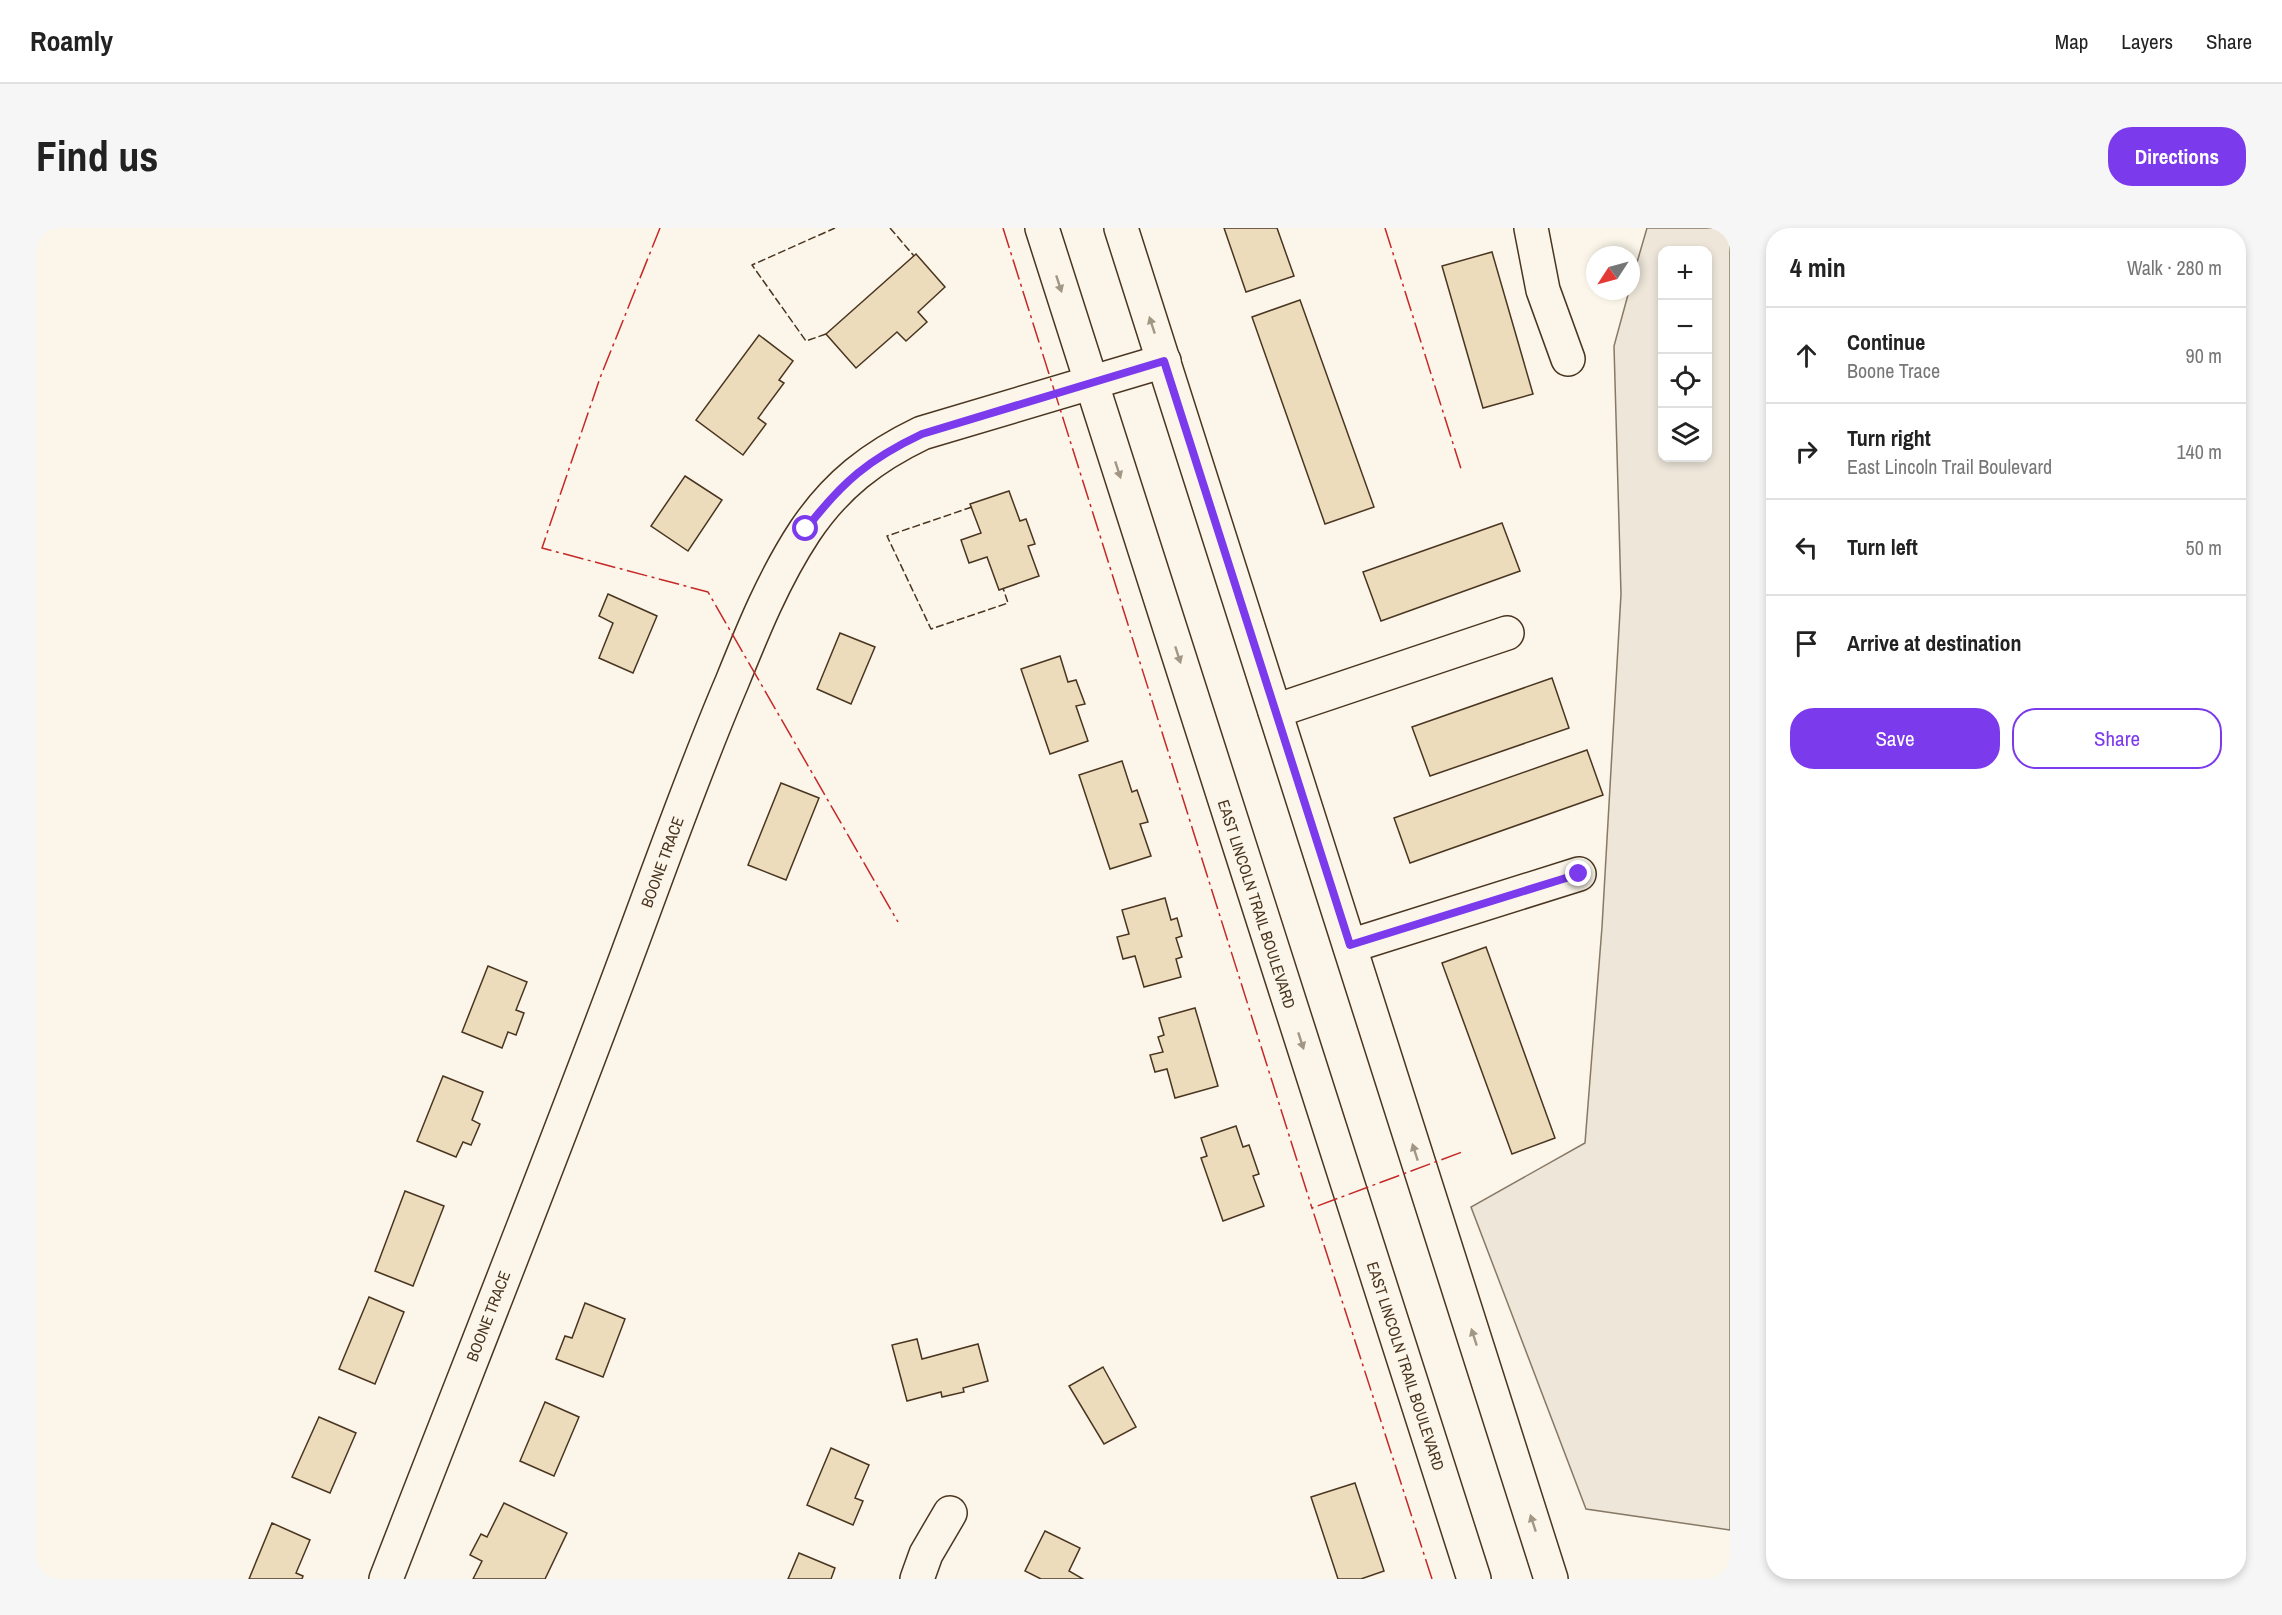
<!DOCTYPE html>
<meta charset="utf-8">
<style>
body{margin:0;font-family:"Archivo Narrow",sans-serif;background:#f6f6f6;color:#222}
.controls{position:absolute;right:18px;top:18px;display:grid;overflow:hidden;border-radius:12px;box-shadow:0 3px 9px #0003}
.controls button{width:54px;height:54px;display:grid;place-items:center;padding:0;border:0;border-bottom:2px solid #e0e0e0;background:#fff;color:#222;font:30px sans-serif}
.compass{position:absolute;left:1550px;top:18px;width:54px;height:54px;border-radius:50%;background:#fff;box-shadow:0 3px 9px #0003;rotate:234deg}
.stop{position:absolute;width:18px;height:18px;margin:-14px;border:4px solid #7c3aed;border-radius:50%;background:#fff}
.stop.end{background:#7c3aed;border-color:#fff;box-shadow:0 2px 6px #0008}
.list{margin:0;padding:0;list-style:none}
h2{display:flex;justify-content:space-between;align-items:center;height:78px;margin:0;padding:0 24px;font-size:26px}
h2 small{font-size:20px;font-weight:400;color:#767676}
.list li{display:grid;grid-template-columns:39px 1fr auto;gap:18px;align-items:center;box-sizing:border-box;height:96px;padding:0 24px;border-top:2px solid #e0e0e0}
.list b{display:block;font-size:22px;white-space:nowrap}
.list p{margin:0;font-size:20px;white-space:nowrap;color:#767676}
.list em{font-size:20px;font-style:normal;color:#767676}
.actions{display:flex;gap:12px;padding:18px 24px}
.actions a{flex:1;padding:14px 0;border:2px solid #7c3aed;border-radius:24px;text-align:center;font-size:21px;color:#7c3aed}
.actions .main{background:#7c3aed;color:#fff}
.icon{flex:none;width:33px;height:33px;fill:none;stroke:currentColor;stroke-width:2;stroke-linecap:round;stroke-linejoin:round}
.map{position:relative;flex:none;width:1694px;height:1351px;overflow:hidden;border-radius:24px}
header{display:flex;align-items:center;gap:36px;box-sizing:border-box;height:84px;padding:0 30px;background:#fff;border-bottom:2px solid #e0e0e0}
header strong{font-size:28px}
nav{display:flex;gap:33px;margin-inline-start:auto;font-size:21px}
.intro{display:flex;align-items:center;justify-content:space-between;box-sizing:border-box;height:144px;padding:0 36px}
h1{margin:0;font-size:42px}
.button{padding:15px 27px;border-radius:24px;background:#7c3aed;color:#fff;font-size:21px;font-weight:700}
main{display:flex;gap:36px;padding:0 36px}
aside{flex:1;background:#fff;border-radius:24px;box-shadow:0 3px 9px #0003}
.map>svg:first-child{display:block}
.green{fill:#ede6d9;stroke:#887966;stroke-width:1.5;fill-rule:evenodd}
.building{fill:#ecdcbc;stroke:#4a3520;stroke-width:1.5}
.lines{fill:none;stroke-linecap:round;stroke-linejoin:round}
.minor-casing{stroke:#4a3520;stroke-width:36}
.minor{stroke:#fbf6e9;stroke-width:33}
.fence{stroke:#4a3520;stroke-width:1.5;stroke-dasharray:8 3;stroke-linecap:butt}
.power{stroke:#c62828;stroke-width:1.5;stroke-dasharray:21 4.5 3 4.5;stroke-linecap:butt}
.oneway{fill:#a29684}
.route{stroke:#7c3aed;stroke-width:8}
.labels{text-anchor:middle;stroke-width:4.5;stroke-linejoin:round;paint-order:stroke}
.street-label{font-size:16px;fill:#4a3520;stroke:#fbf6e9}
</style>
<header>
<strong>Roamly</strong>
<nav><a>Map</a><a>Layers</a><a>Share</a></nav>
</header>
<div class="intro"><h1>Find us</h1><a class="button">Directions</a></div>
<main>
<div class="map">
<svg width="1694" height="1351" viewBox="0 0 1694 1351">
<rect width="100%" height="100%" fill="#fbf6e9"/>
<!-- green -->
<path class="green" d="M1611 0H1694V1302L1550 1281 1435 979 1549 915 1566 699 1585 366 1578 118 1593 63H1595V55ZM1626 22H1672V230H1626Z"/>
<!-- building -->
<g class="building">
<path d="M1188 0H1241L1258 48 1210 64Z"/>
<path d="M1456 24 1497 166 1447 180 1406 38Z"/>
<path d="M880 26 909 59 882 84 891 94 870 113 861 104 820 140 790 106Z"/>
<path d="M1264 72 1338 279 1289 296 1216 89Z"/>
<path d="M723 107 757 133 743 152 748 155 722 190 730 196 707 227 660 192Z"/>
<path d="M649 248 686 272 652 323 615 298Z"/>
<path d="M973 263 984 293 990 291 999 316 992 318 1003 348 963 362 951 329 933 335 925 312 945 305 934 276Z"/>
<path d="M1466 295 1484 343 1345 393 1327 344Z"/>
<path d="M572 366 621 388 597 445 563 430 577 395 563 388Z"/>
<path d="M804 405 839 419 815 476 781 461Z"/>
<path d="M1024 428 1032 454 1040 452 1049 476 1040 478 1052 513 1014 526 985 441Z"/>
<path d="M1516 450 1533 500 1394 548 1376 499Z"/>
<path d="M1551 522 1567 567 1374 635 1358 590Z"/>
<path d="M1086 533 1096 564 1101 562 1112 594 1104 596 1115 628 1074 641 1043 547Z"/>
<path d="M745 555 783 570 750 652 712 637Z"/>
<path d="M1129 670 1135 692 1141 690 1146 708 1140 710 1146 729 1140 731 1145 749 1108 759 1099 728 1087 731 1081 709 1093 706 1086 682Z"/>
<path d="M1450 719 1519 910 1476 926 1406 735Z"/>
<path d="M452 738 491 754 480 782 488 785 480 807 472 804 466 820 426 804Z"/>
<path d="M1159 780 1182 858 1139 870 1131 841 1119 844 1114 827 1127 824 1122 809 1128 807 1123 790Z"/>
<path d="M407 848 447 864 436 892 444 896 435 917 427 914 420 929 381 913Z"/>
<path d="M1200 898 1207 919 1213 917 1223 946 1217 948 1228 978 1187 993 1165 930 1171 928 1165 910Z"/>
<path d="M369 963 408 978 377 1058 339 1043Z"/>
<path d="M333 1069 368 1084 339 1156 303 1141Z"/>
<path d="M549 1075 589 1091 567 1149 520 1131 529 1108 536 1110Z"/>
<path d="M881 1111 886 1131 942 1116 952 1153 927 1160 928 1164 906 1169 905 1164 871 1173 856 1117Z"/>
<path d="M1067 1139 1100 1199 1068 1216 1033 1158Z"/>
<path d="M509 1174 543 1189 518 1248 484 1233Z"/>
<path d="M283 1189 320 1205 294 1265 256 1249Z"/>
<path d="M795 1220 833 1237 819 1270 827 1273 817 1297 771 1277Z"/>
<path d="M1319 1255 1348 1343 1325 1351H1302L1275 1269Z"/>
<path d="M468 1275 531 1305 509 1351H437L446 1333 434 1327 445 1306 451 1309Z"/>
<path d="M236 1295 274 1312 260 1345 267 1348 266 1351H213Z"/>
<path d="M1009 1303 1044 1320 1033 1343 1047 1351H1005L989 1343Z"/>
<path d="M763 1325 799 1340 795 1351H752Z"/>
</g>
<g class="lines">
<defs>
<g id="minor">
<path d="M1006 0 1438 1351"/>
<path d="M1085 0 1515 1351"/>
<path d="M1495 0 1507 62 1532 131"/>
<path d="M1239 483 1471 405"/>
<path d="M1314 718 1543 646"/>
<path d="M350 1351C431 1142 514 935 592 725 626 634 658 543 696 454 717 402 738 350 769 303 800 257 836 229 886 205L1128 133"/>
<path d="M881 1351 890 1326 914 1285"/>
</g>
</defs>
<!-- minor casing -->
<use href="#minor" class="minor-casing"/>
<!-- minor -->
<use href="#minor" class="minor"/>
<!-- fence -->
<g class="fence">
<path d="M854 0 878 28"/>
<path d="M790 106 770 113 716 37 799 0"/>
<path d="M936 279 851 308 895 401 972 375 967 360"/>
</g>
<!-- power -->
<g class="power">
<path d="M624 0 564 150 506 320 672 364 862 694"/>
<path d="M967 0 1276 980"/>
<path d="M1349 0 1426 244"/>
<path d="M1396 1351 1276 980 1426 924"/>
</g>
</g>
<!-- one-way arrows -->
<defs><path id="oneway-solid" d="M-6-.8H1V-3.2L6.5 0L1 3.2V.8H-6Z" transform="scale(1.5)"/></defs>
<g class="oneway">
<use href="#oneway-solid" transform="translate(1023 56) rotate(72)"/>
<use href="#oneway-solid" transform="translate(1116 97) rotate(-108)"/>
<use href="#oneway-solid" transform="translate(1082 242) rotate(72)"/>
<use href="#oneway-solid" transform="translate(1142 427) rotate(72)"/>
<use href="#oneway-solid" transform="translate(1265 813) rotate(72)"/>
<use href="#oneway-solid" transform="translate(1379 924) rotate(-108)"/>
<use href="#oneway-solid" transform="translate(1438 1109) rotate(-108)"/>
<use href="#oneway-solid" transform="translate(1497 1295) rotate(-108)"/>
</g>
<g class="lines">
<!-- route -->
<path class="route" d="M770 301C806 254 833 231 886 206L1128 133 1314 717 1543 646"/>
</g>
<g class="labels">
<!-- street labels -->
<g class="street-label">
<text transform="translate(626 634) rotate(-70)" y="6">BOONE TRACE</text>
<text transform="translate(1221 676) rotate(72)" y="6">EAST LINCOLN TRAIL BOULEVARD</text>
<text transform="translate(452 1088) rotate(-69)" y="6">BOONE TRACE</text>
<text transform="translate(1370 1138) rotate(72)" y="6">EAST LINCOLN TRAIL BOULEVARD</text>
</g>
</g>
</svg>
<div class="controls">
<button>+</button>
<button>−</button>
<button><svg class="icon" aria-label="locate" viewBox="0 0 24 24"><circle cx="12" cy="12" r="6"/><path d="M12 2v4M12 18v4M2 12h4M18 12h4"/></svg></button>
<button><svg class="icon" aria-label="layers" viewBox="0 0 24 24"><path d="M12 4l9 5-9 5-9-5zM3 14l9 5 9-5"/></svg></button>
</div>
<svg class="compass" viewBox="-18 -18 36 36"><path d="M0-13l5 13h-10z" fill="#e53935"/><path d="M0 13l5-13h-10z" fill="#767676"/></svg>
<div class="stop" style="left:770px;top:301px"></div>
<div class="stop end" style="left:1543px;top:646px"></div>
</div>
<aside>
<h2>4 min<small>Walk · 280 m</small></h2>
<ul class="list">
<li><svg class="icon" aria-label="ahead" viewBox="0 0 24 24"><path d="M12 20V5M6 11l6-6 6 6"/></svg><div><b>Continue</b><p>Boone Trace</p></div><em>90 m</em></li>
<li><svg class="icon" aria-label="right" viewBox="0 0 24 24"><path d="M7 20v-9h11M14 6l5 5-5 5"/></svg><div><b>Turn right</b><p>East Lincoln Trail Boulevard</p></div><em>140 m</em></li>
<li><svg class="icon" aria-label="left" viewBox="0 0 24 24"><path d="M17 20v-9H6M10 6l-5 5 5 5"/></svg><div><b>Turn left</b></div><em>50 m</em></li>
<li><svg class="icon" aria-label="arrive" viewBox="0 0 24 24"><path d="M6 21V4h12l-3 4 3 4H6"/></svg><div><b>Arrive at destination</b></div></li>
</ul>
<div class="actions"><a class="main">Save</a><a>Share</a></div>
</aside>
</main>
